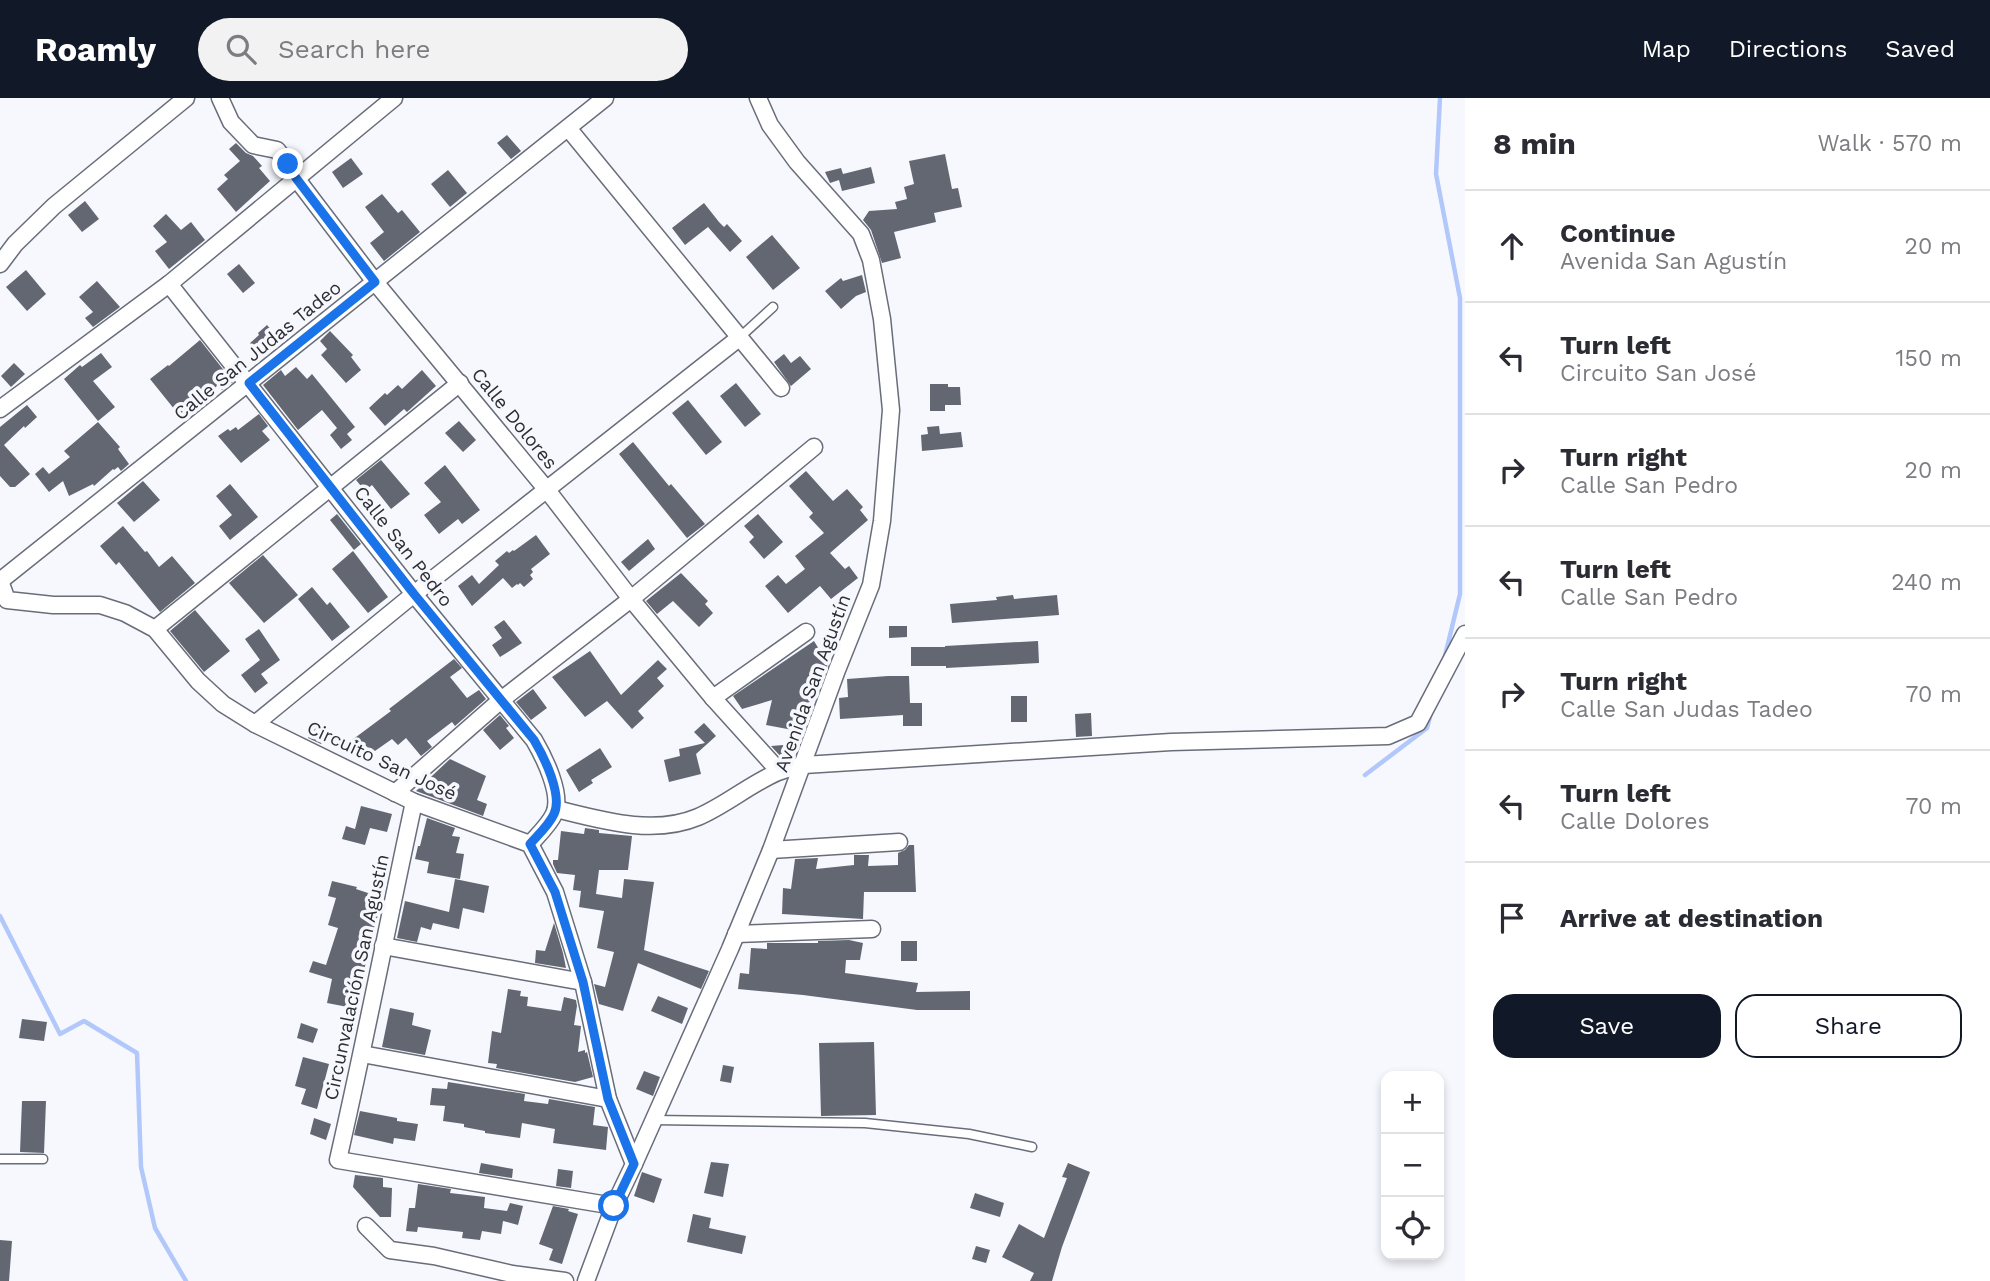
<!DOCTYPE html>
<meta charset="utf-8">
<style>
body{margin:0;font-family:"Work Sans",sans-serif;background:#f2f2f3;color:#2b2b33}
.controls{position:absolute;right:21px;bottom:21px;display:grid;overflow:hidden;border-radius:14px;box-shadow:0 4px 10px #0003}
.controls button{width:63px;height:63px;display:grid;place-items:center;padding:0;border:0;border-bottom:2px solid #e1e1e2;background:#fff;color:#2b2b33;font:35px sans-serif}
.stop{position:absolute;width:21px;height:21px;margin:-16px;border:5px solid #1a73e8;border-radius:50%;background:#fff}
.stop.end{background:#1a73e8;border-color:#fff;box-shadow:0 2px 7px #0008}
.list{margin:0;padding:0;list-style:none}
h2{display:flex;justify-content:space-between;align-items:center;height:91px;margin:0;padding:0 28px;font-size:30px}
h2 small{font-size:23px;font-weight:400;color:#7c7c81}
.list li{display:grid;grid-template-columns:46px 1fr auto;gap:21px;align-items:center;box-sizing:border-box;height:112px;padding:0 28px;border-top:2px solid #e1e1e2}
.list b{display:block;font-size:26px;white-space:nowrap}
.list p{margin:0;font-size:23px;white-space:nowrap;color:#7c7c81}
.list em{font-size:23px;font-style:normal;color:#7c7c81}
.actions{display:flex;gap:14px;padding:21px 28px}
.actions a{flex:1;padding:16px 0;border:2px solid #111827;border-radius:21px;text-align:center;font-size:24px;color:#111827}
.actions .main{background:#111827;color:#fff}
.icon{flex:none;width:38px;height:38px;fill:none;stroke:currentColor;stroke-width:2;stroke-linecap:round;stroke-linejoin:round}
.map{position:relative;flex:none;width:1465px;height:1183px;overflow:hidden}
header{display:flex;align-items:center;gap:42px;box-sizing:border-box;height:98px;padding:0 35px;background:#111827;color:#fff}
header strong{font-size:33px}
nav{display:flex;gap:38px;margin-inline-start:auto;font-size:24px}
.search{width:490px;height:63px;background:#f2f2f3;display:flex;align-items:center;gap:18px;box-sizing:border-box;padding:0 24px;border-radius:38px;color:#7c7c81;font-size:26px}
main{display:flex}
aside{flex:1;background:#fff}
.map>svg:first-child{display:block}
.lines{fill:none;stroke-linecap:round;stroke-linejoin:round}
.stream{stroke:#b3c8fa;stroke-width:4.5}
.building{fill:#626772}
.lane-casing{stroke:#686d79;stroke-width:11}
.street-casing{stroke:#686d79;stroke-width:19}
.lane{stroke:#fff;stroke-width:8}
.street{stroke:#fff;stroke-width:16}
.route{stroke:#1a73e8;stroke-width:9}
.labels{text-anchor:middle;stroke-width:7;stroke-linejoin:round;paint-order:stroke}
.street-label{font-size:19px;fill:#2c2e33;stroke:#f6f8fe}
</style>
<header>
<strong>Roamly</strong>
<div class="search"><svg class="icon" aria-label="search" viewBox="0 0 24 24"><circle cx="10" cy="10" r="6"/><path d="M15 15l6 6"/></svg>Search here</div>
<nav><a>Map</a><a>Directions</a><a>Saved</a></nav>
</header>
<main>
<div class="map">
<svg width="1465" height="1183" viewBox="0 0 1465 1183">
<rect width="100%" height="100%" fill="#f6f8fe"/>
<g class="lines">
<!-- stream -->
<g class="stream">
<path d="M1440 0 1436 76 1460 200V496L1444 562"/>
<path d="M1365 677 1427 630 1431 615"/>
<path d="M0 818 60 936 84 923 137 955 141 1069 155 1130 186 1183"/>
</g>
</g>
<!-- building -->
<g class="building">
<path d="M507 37 521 53 511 61 497 45Z"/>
<path d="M236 45 246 55 253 58 262 68 259 70 270 83 236 114 217 91 228 81 224 77 240 63 229 51Z"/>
<path d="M945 56 952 91 958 90 962 109 934 115 936 124 894 134 901 160 882 165 871 132 863 122 869 113 897 111 895 104 907 101 904 89 914 86 909 63Z"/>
<path d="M351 60 363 76 343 90 332 74Z"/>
<path d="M871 69 875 85 842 93 839 82 830 85 825 74 841 70 843 76Z"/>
<path d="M448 72 467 95 450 109 431 86Z"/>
<path d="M382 96 398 115 402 112 420 134 384 163 370 145 384 134 365 109Z"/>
<path d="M85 103 99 121 82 134 68 117Z"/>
<path d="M704 105 719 124 724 129 727 126 742 143 730 154 708 129 685 147 672 130Z"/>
<path d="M166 116 181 132 191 124 205 142 169 171 155 153 167 144 153 128Z"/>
<path d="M772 137 800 170 773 192 746 159Z"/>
<path d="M239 166 255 185 243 195 227 176Z"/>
<path d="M26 172 46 196 27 213 6 189Z"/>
<path d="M862 177 866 194 856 198 841 211 825 193 841 180 843 183Z"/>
<path d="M97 183 120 209 93 229 85 220 93 214 79 199Z"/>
<path d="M267 227 279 241 260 257 250 245 259 237 258 235Z"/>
<path d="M330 233 353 257 351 259 361 272 346 285 321 257 327 251 320 243Z"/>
<path d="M200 242 233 284 222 292 218 287 191 312 189 309 179 317 150 281 168 267 169 268Z"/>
<path d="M101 255 112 269 93 283 115 309 98 323 64 281 80 267 82 269Z"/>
<path d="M784 256 791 265 800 258 811 271 791 288 774 264Z"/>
<path d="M14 265 25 276 11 289 1 278Z"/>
<path d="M296 269 307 281 312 276 355 329 347 336 352 342 341 351 330 337 337 330 322 312 298 332 263 287 281 272 285 278Z"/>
<path d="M422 272 436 288 407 314 404 311 385 328 369 310 385 295 387 297 398 287 402 291Z"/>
<path d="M736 285 761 316 745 329 720 298Z"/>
<path d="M930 286H948V289H960L961 307H945V313H930Z"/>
<path d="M688 302 722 344 706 357 672 315Z"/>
<path d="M27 307 37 319 25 330 24 328 4 347 30 376 15 389H10L0 378V329Z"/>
<path d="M259 316 268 328 262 333 270 342 241 365 218 338 228 331 230 333 236 329 238 332Z"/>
<path d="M459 323 476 342 463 354 445 335Z"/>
<path d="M98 324 120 349 118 351 129 366 121 373 118 369 114 372 113 371 94 388 93 386 69 398 63 383 49 394 35 376 43 369 49 376 70 359 64 353Z"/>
<path d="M939 328 940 336 961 334 963 349 922 353 921 337 928 336 927 329Z"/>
<path d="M633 344 669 388 671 386 705 426 687 440 619 356Z"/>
<path d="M381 362 410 396 391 411 372 387 365 393 356 382Z"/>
<path d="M445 367 480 412 462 426 458 421 439 436 424 417 441 404 424 385Z"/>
<path d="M806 373 833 403 847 391 863 409 860 412 868 422 830 455 845 471 849 468 858 480 831 501 820 488 788 515 765 488 778 477 786 486 805 471 795 458 824 435 809 419 813 415 789 388Z"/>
<path d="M143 383 160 402 134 424 117 405Z"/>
<path d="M230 386 258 419 230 442 219 428 232 417 216 398Z"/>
<path d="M337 416 361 446 354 452 330 422Z"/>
<path d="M758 416 783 444 764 461 749 444 754 439 744 428Z"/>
<path d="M123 428 145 454 147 453 159 469 172 458 195 485 160 514 119 464 116 467 100 448Z"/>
<path d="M536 437 550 456 531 471 533 474 530 477 533 481 524 489 520 485 518 487 517 486 512 490 503 480 472 508 458 488 472 477 479 486 499 467 495 463 507 453 509 455 513 452 514 453Z"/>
<path d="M648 441 655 451 629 473 621 464Z"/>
<path d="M353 453 388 499 368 515 332 471Z"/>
<path d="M263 457 298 497 264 525 229 485Z"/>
<path d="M681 475 708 503 705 506 713 515 699 529 673 503 657 516 646 503Z"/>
<path d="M312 489 327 507 330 504 350 529 332 543 298 501Z"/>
<path d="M1013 497 1014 501 1057 497 1059 517 952 525 950 506 997 502 996 499Z"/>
<path d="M195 512 230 553 204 574 170 533Z"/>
<path d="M504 522 522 545 500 559 492 547 502 540 494 529Z"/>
<path d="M889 528H907V539L889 540Z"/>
<path d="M259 531 280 562 261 576 268 585 255 595 241 577 260 562 245 541Z"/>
<path d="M814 543 828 566 825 575 808 584 810 604 804 608 798 633 766 627 772 602 742 611 733 598Z"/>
<path d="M1038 543 1039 565 946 570V568H911V549H945V548Z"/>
<path d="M590 553 621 597 658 562 667 571 657 580 664 588 638 613 644 620 632 631 607 603 585 619 552 579Z"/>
<path d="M454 561 462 570 450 579 467 600 479 592 486 601 455 628 452 624 427 643 432 649 421 658 406 640 398 647 392 641 365 660 352 642 391 613 389 611Z"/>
<path d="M888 578H909L910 605H922V628H903V617L840 621 839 600 848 599 847 581Z"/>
<path d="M533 591 547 610 531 622 516 604Z"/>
<rect x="1011" y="598" width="16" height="26"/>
<path d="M1091 615 1092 638 1076 639 1075 616Z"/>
<path d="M500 617 509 628 506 630 514 640 500 652 483 632Z"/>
<path d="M704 625 716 638 696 656 701 676 669 684 664 662 680 658 679 651 705 645 694 634Z"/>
<path d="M318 627 329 636 321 646 308 640Z"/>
<path d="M796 646 792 659 783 661 771 648Z"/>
<path d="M600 650 612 669 591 682 593 685 579 694 566 672Z"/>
<path d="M450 661 486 678 477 702 487 706 483 718 416 693Z"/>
<path d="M361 708 392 716 387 734 370 730 365 747 342 741 346 728 355 731Z"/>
<path d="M427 720 455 730 452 738 460 739 456 755 464 756 460 781 427 775 429 764 415 761 418 748H420Z"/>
<path d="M585 730 599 732V735L632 738 628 772H599L596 796 622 800 624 781 654 784 644 852 709 873 701 891 638 865 623 913 599 906 594 886 605 889 614 854 597 850 604 813 579 809 581 793 573 792 575 777 557 775 553 766V762H558L561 733 584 736Z"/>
<path d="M909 747H914L916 794H864L863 821 782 816 783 790 791 791 795 761 818 760 816 771 854 767V757H869L868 768 898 767V755L905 752Z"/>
<path d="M455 781 489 788 484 815 463 810 459 831 433 825 431 832 421 829 417 844 397 840 405 803 449 814Z"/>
<path d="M332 783 357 789 356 791 383 800 369 847 371 848 360 885H358L353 910 327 905 332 881 309 874 313 863 326 867 338 830 328 827 336 800 328 798Z"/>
<path d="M554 825 563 855 566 870 535 865 536 852 545 853Z"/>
<path d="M849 842 863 845 860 862H846L845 875 918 885 916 894 970 893V912H917L803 897 738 891 740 875 749 876 751 850 767 851V845H818V843Z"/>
<rect x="901" y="843" width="16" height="20"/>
<path d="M508 891 521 893 520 898 528 899 527 908 561 913 564 899 576 902 577 908 574 927 581 928 578 954 585 952V955L587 954 593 979 575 984 496 970 497 966 488 965 492 933 501 935Z"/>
<path d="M658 898 688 910 682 926 651 913Z"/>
<path d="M390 910 414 915 412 927 431 932 425 957 382 949Z"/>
<path d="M22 921 47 924 44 943 19 940Z"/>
<path d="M301 925 318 931 313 945 297 940Z"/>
<path d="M874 944 876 1017 821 1018 819 945Z"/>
<path d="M303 959 329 966 317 1011 301 1006 306 991 295 988Z"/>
<path d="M723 967 734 969 731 985 720 983Z"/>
<path d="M644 973 660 979 653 998 636 991Z"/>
<path d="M448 984 525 996 524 1003 548 1006 549 1001 595 1009 593 1027 608 1029 606 1052 553 1045 555 1031 522 1025 520 1040 485 1035V1033L464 1029V1026L443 1023 445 1008 430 1007 432 990 447 991Z"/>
<path d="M22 1003H46L44 1055 20 1054Z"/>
<path d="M360 1013 397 1020V1023L418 1026 415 1043 394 1040 393 1046 354 1037Z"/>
<path d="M314 1020 331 1026 326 1042 310 1036Z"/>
<path d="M711 1064 729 1066 723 1099 704 1095Z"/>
<path d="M481 1065 513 1071 512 1080 479 1075Z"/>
<path d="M1068 1065 1090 1074 1062 1149 1052 1183H1030L1034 1175 1002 1159 1019 1126 1044 1140 1067 1080 1062 1079Z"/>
<path d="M558 1071 573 1073 571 1090 556 1088Z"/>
<path d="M642 1074 662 1081 654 1105 634 1098Z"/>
<path d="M355 1077 383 1080V1089L392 1090 391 1119H380L353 1089Z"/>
<path d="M418 1086 451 1091 450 1095 485 1099 484 1110 507 1113 510 1105 523 1108 518 1127 503 1123 501 1136 482 1133 480 1142 462 1140 463 1134 418 1129 417 1134 406 1133 409 1110H415Z"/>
<path d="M975 1095 1004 1105 1000 1119 970 1110Z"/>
<path d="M553 1108 569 1111 568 1113 578 1116 562 1166 549 1162 553 1151 539 1146Z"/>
<path d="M693 1116 711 1120 709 1130 746 1138 742 1156 687 1144Z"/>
<path d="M0 1142 12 1143 9 1183H0Z"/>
<path d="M976 1148 990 1152 986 1165 972 1161Z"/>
</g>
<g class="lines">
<defs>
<g id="lane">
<path d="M739 240 773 209"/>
<path d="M653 1022 865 1025 969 1036 1032 1049"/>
<path d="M0 1061H43"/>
</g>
<g id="street">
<path d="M220 0 231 24 253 47 277 52 288 66 296 80 375 184 547 392 631 501 713 600 779 673"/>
<path d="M568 30 781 290"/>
<path d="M0 166 15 146 54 108 186 0"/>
<path d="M169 186 414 496 534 642C544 659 563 697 554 716 549 727 538 737 530 746"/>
<path d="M0 311 169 186 394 0"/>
<path d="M0 483 7 502 53 507H100L125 515 155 531 198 583 223 606 255 626 414 704 530 746 555 794 583 884 608 1001 634 1066"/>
<path d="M0 483 605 0"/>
<path d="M155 531 460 285"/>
<path d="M713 600 806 534"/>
<path d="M255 626 414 496 739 240"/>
<path d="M395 695 501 602 631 501 814 349"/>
<path d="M414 704C388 824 365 944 338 1062L614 1108"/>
<path d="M556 711C601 722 653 738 698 719 726 707 750 686 778 674 786 671 795 669 804 667L1171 644 1388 638 1418 625 1465 536"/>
<path d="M771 752 899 744"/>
<path d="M736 836 872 831"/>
<path d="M383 848 583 884"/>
<path d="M362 956 608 1001"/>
<path d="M366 1128 390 1152 434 1158 512 1176 565 1183"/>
<path d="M586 1183 614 1108 634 1066 730 851 771 752 837 572 871 487 882 423 891 312 882 221 871 162 861 136 797 64 770 27 758 0"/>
</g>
</defs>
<!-- lane casing -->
<use href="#lane" class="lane-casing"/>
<!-- street casing -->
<use href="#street" class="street-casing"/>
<!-- lane -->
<use href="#lane" class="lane"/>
<!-- street -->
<use href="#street" class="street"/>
</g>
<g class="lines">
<!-- route -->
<path class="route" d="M288 66 296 80 375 184 249 285 414 496 534 642C544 659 563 697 554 716 549 727 538 737 530 746L555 794 583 884 608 1001 634 1066 614 1108"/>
</g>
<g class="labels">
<!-- street labels -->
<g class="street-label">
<text transform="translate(257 252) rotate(-39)" y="7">Calle San Judas Tadeo</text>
<text transform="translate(515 320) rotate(51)" y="7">Calle Dolores</text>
<text transform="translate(404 448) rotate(52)" y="7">Calle San Pedro</text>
<text transform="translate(812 585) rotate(-70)" y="7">Avenida San Agustín</text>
<text transform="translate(382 662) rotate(25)" y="7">Circuito San José</text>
<text transform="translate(356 879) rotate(-78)" y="7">Circunvalación San Agustín</text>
</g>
</g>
</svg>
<div class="controls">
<button>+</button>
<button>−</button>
<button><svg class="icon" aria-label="locate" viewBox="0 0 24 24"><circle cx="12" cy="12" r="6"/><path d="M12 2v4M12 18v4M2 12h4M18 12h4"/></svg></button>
</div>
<div class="stop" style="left:614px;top:1108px"></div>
<div class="stop end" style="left:288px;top:66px"></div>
</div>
<aside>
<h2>8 min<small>Walk · 570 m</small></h2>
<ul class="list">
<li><svg class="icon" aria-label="ahead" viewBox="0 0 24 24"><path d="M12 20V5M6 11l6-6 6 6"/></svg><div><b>Continue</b><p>Avenida San Agustín</p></div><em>20 m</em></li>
<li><svg class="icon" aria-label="left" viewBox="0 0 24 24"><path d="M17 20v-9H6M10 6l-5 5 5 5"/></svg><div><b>Turn left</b><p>Circuito San José</p></div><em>150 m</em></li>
<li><svg class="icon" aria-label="right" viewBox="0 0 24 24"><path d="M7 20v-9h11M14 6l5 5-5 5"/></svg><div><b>Turn right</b><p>Calle San Pedro</p></div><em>20 m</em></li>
<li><svg class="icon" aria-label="left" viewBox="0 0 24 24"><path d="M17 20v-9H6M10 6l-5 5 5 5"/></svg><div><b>Turn left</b><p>Calle San Pedro</p></div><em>240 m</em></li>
<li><svg class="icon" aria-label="right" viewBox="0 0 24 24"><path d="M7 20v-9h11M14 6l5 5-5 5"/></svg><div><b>Turn right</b><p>Calle San Judas Tadeo</p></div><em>70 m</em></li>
<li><svg class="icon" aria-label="left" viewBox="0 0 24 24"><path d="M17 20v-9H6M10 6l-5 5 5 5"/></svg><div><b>Turn left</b><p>Calle Dolores</p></div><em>70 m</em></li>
<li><svg class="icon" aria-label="arrive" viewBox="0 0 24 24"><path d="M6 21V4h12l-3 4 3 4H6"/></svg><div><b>Arrive at destination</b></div></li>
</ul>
<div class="actions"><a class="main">Save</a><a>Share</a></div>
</aside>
</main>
